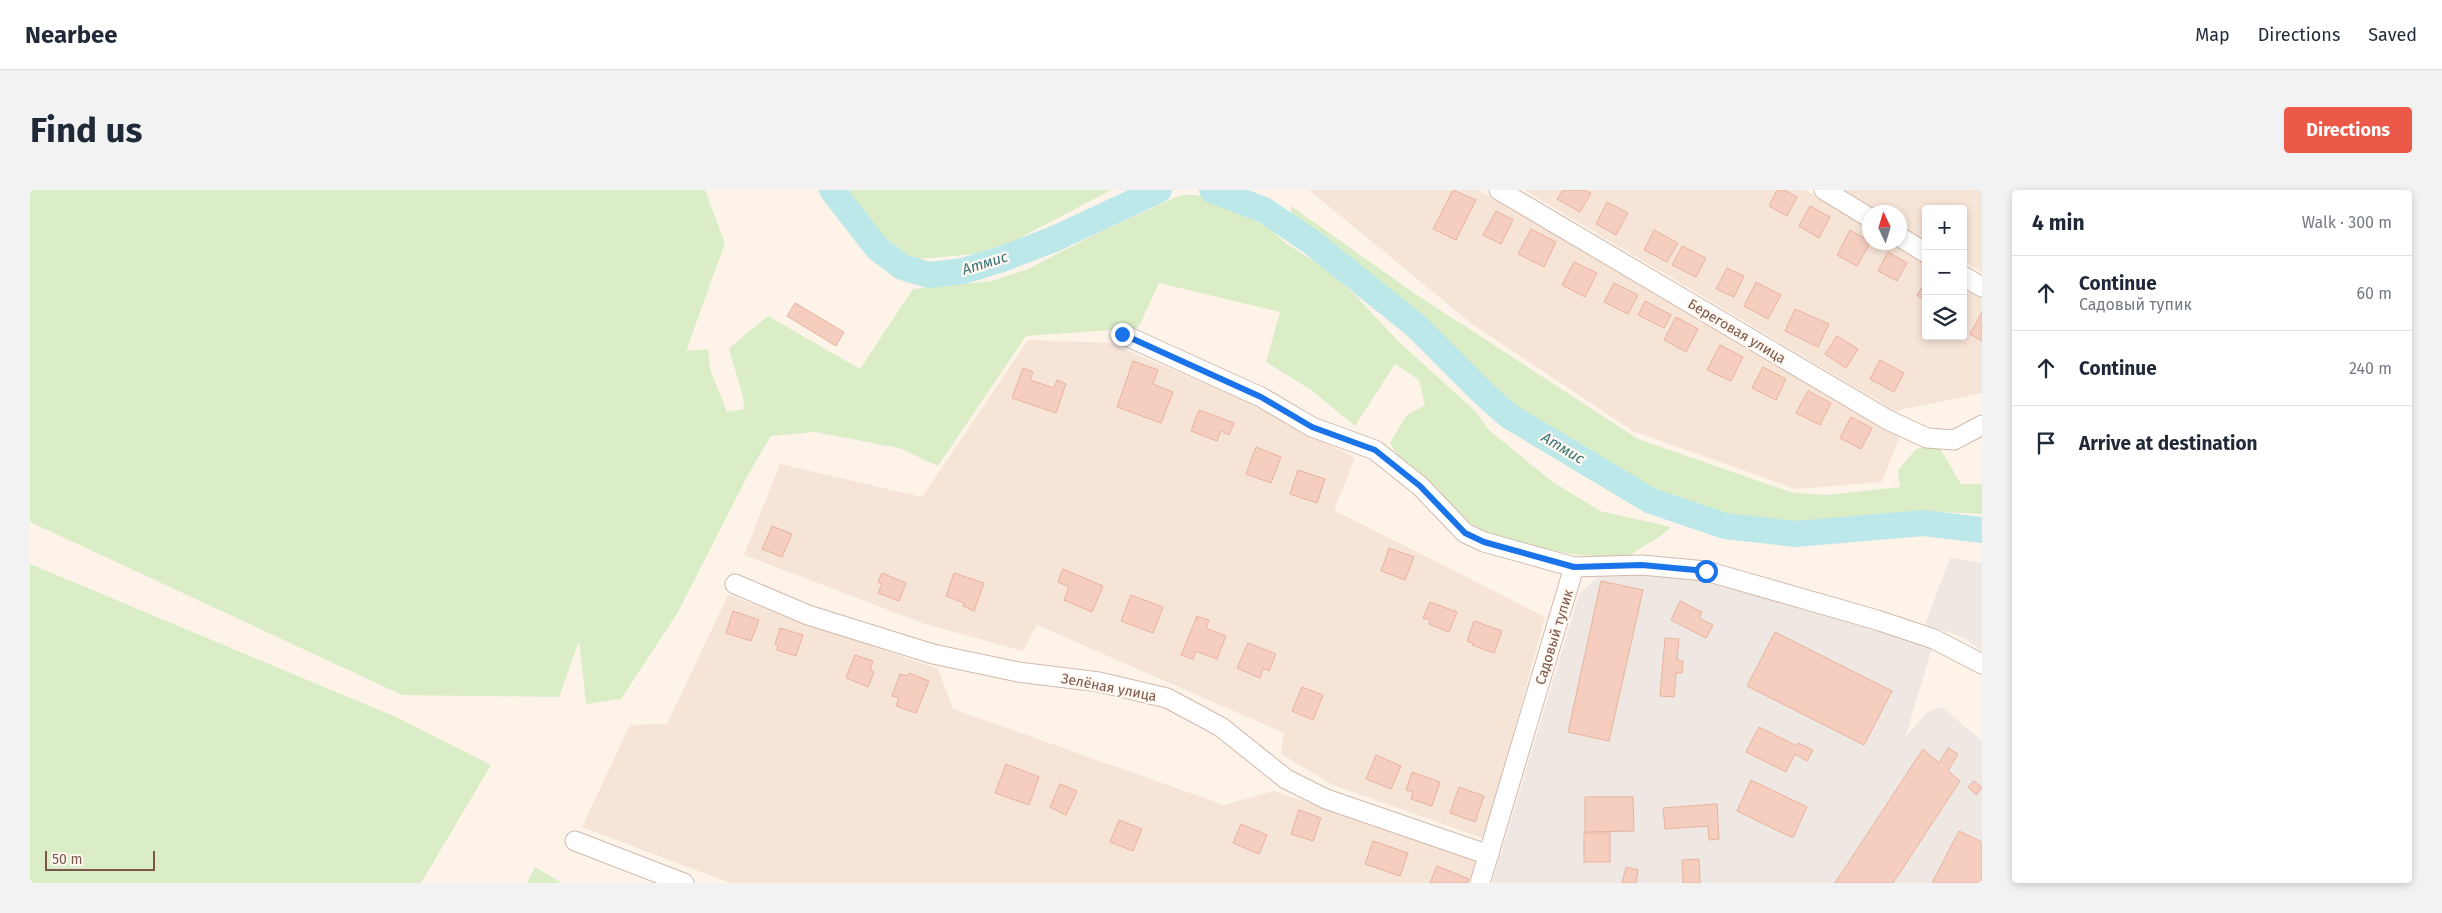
<!DOCTYPE html>
<meta charset="utf-8">
<style>
body{margin:0;font-family:"Fira Sans",sans-serif;background:#f2f2f3;color:#1f2937}
.controls{position:absolute;right:15px;top:15px;display:grid;overflow:hidden;border-radius:5px;box-shadow:0 2px 8px #0003}
.controls button{width:45px;height:45px;display:grid;place-items:center;padding:0;border:0;border-bottom:1px solid #e0e1e3;background:#fff;color:#1f2937;font:25px sans-serif}
.compass{position:absolute;left:1832px;top:15px;width:45px;height:45px;border-radius:50%;background:#fff;box-shadow:0 2px 8px #0003;rotate:356deg}
.scale{position:absolute;left:15px;bottom:12px;width:110px;box-sizing:border-box;padding-left:5px;border:2px solid #7b564a;border-top:0;font-size:14px;line-height:18px;white-space:nowrap;color:#7b564a;-webkit-text-stroke:4px #fff8f1;paint-order:stroke}
.stop{position:absolute;width:15px;height:15px;margin:-11px;border:4px solid #1a73e8;border-radius:50%;background:#fff}
.stop.end{background:#1a73e8;border-color:#fff;box-shadow:0 1px 5px #0008}
.list{margin:0;padding:0;list-style:none}
h2{display:flex;justify-content:space-between;align-items:center;height:65px;margin:0;padding:0 20px;font-size:21px}
h2 small{font-size:16px;font-weight:400;color:#747a83}
.list li{display:grid;grid-template-columns:32px 1fr auto;gap:15px;align-items:center;box-sizing:border-box;height:75px;padding:0 20px;border-top:1px solid #e0e1e3}
.list b{display:block;font-size:19px;white-space:nowrap}
.list p{margin:0;font-size:16px;white-space:nowrap;color:#747a83}
.list em{font-size:16px;font-style:normal;color:#747a83}
.icon{flex:none;width:28px;height:28px;fill:none;stroke:currentColor;stroke-width:2;stroke-linecap:round;stroke-linejoin:round}
.map{position:relative;flex:none;width:1952px;height:693px;overflow:hidden;border-radius:5px}
header{display:flex;align-items:center;gap:30px;box-sizing:border-box;height:70px;padding:0 25px;background:#fff;border-bottom:1px solid #e0e1e3}
header strong{font-size:24px}
nav{display:flex;gap:28px;margin-inline-start:auto;font-size:18px}
.intro{display:flex;align-items:center;justify-content:space-between;box-sizing:border-box;height:120px;padding:0 30px}
h1{margin:0;font-size:35px}
.button{padding:12px 22px;border-radius:5px;background:#ed5948;color:#fff;font-size:18px;font-weight:700}
main{display:flex;gap:30px;padding:0 30px}
aside{flex:1;background:#fff;border-radius:5px;box-shadow:0 2px 8px #0003}
.map>svg:first-child{display:block}
.residential{fill:#f6e4d7}
.industrial{fill:#efe7e2}
.green{fill:#daedc6}
.lines{fill:none;stroke-linecap:round;stroke-linejoin:round}
.river{stroke:#bce8e9;stroke-width:26}
.building{fill:#f5cebf;stroke:#e8b29e}
.minor-casing{stroke:#d2b9ad;stroke-width:21}
.minor{stroke:#fff;stroke-width:19}
.route{stroke:#1a73e8;stroke-width:6}
.labels{text-anchor:middle;stroke-width:4.5;stroke-linejoin:round;paint-order:stroke}
.street-label{font-size:14px;fill:#7b564a;stroke:#fff8f1}
.water-label{font-size:15px;font-style:italic;fill:#3a7679;stroke:#fff8f1}
</style>
<header>
<strong>Nearbee</strong>
<nav><a>Map</a><a>Directions</a><a>Saved</a></nav>
</header>
<div class="intro"><h1>Find us</h1><a class="button">Directions</a></div>
<main>
<div class="map">
<svg width="1952" height="693" viewBox="0 0 1952 693">
<rect width="100%" height="100%" fill="#fef3e9"/>
<!-- residential -->
<g class="residential">
<path d="M1279 0H1449L1870 245 1852 292 1766 299 1603 241 1442 134Z"/>
<path d="M1494 0H1775L1839 38 1840 52 1863 53 1896 72V146H1933V94L1952 106V203L1865 221Z"/>
<path d="M1814 0H1952V82L1933 71V19H1896V50L1870 34V22H1850Z"/>
<path d="M998 150 1080 153 1212 209 1325 268 1304 320 1515 427 1455 649 1303 595 1251 564 1254 543 1007 435 993 461 895 434 714 365 750 274 892 307Z"/>
<path d="M698 405 908 479 923 519 1194 615 1244 601 1446 671 1439 693H700L552 637 600 535 637 534Z"/>
</g>
<!-- industrial -->
<g class="industrial">
<path d="M1920 368 1952 373V461L1932 447 1895 434Z"/>
<path d="M1571 383 1676 388 1902 458 1875 548 1896 523 1912 517 1952 551V693H1462L1549 405Z"/>
</g>
<!-- green -->
<g class="green">
<path d="M0 0H675L695 53 656 161 678 159 680 179 697 222 714 219 713 207 699 158 738 126 830 179 883 99 962 91 996 80 1070 42 1151 5H1166L1185 10 1237 37 1257 54 1290 75 1324 104 1367 150 1444 220 1459 240 1520 290 1570 321 1641 337C1628 350 1611 356 1597 368L1547 365 1513 359 1464 346 1433 329 1409 300 1369 268 1360 253 1376 226 1395 215 1389 190 1365 174 1325 236 1281 200 1236 172 1250 122 1129 93 1108 138 996 146 908 276 869 258 785 242 741 246 720 281 648 422 591 509 556 514 549 451 529 507 372 505 0 332Z"/>
<path d="M808 0H1081L982 52 945 64 889 69 863 63 854 56 830 21Z"/>
<path d="M1261 16 1384 103 1608 249 1763 303 1797 305 1870 297 1868 280 1886 259 1903 255 1911 260 1931 294H1952V324L1889 321 1811 327 1784 333 1692 327 1651 314 1610 292 1577 280 1552 265 1520 240 1475 214 1454 192 1421 168 1397 135 1355 97 1262 30Z"/>
<path d="M0 374 366 527 461 575 391 693H0Z"/>
<path d="M505 677 532 693H497Z"/>
</g>
<g class="lines">
<!-- river -->
<g class="river">
<path d="M802 0 847 58 872 77 899 85 933 81 972 69 1024 49 1129 0"/>
<path d="M1182 0 1234 20 1280 51 1385 135 1455 205 1479 226 1621 311 1695 336 1765 344 1893 333 1952 340"/>
</g>
</g>
<!-- building -->
<g class="building">
<path d="M1423 0 1446 10 1426 50 1403 39Z"/>
<path d="M1533 0H1555L1561 3 1550 22 1527 9Z"/>
<path d="M1747 0H1754L1767 7 1757 26 1739 16Z"/>
<path d="M1577 12 1598 23 1586 45 1566 34Z"/>
<path d="M1780 16 1800 27 1789 48 1769 36Z"/>
<path d="M1466 21 1483 30 1471 54 1453 45Z"/>
<path d="M1501 39 1526 52 1514 77 1488 64Z"/>
<path d="M1624 40 1648 53 1637 72 1614 60Z"/>
<path d="M1820 40 1841 52 1827 76 1807 65Z"/>
<path d="M1652 56 1676 68 1666 87 1642 75Z"/>
<path d="M1858 62 1877 73 1867 91 1848 81Z"/>
<path d="M1544 72 1567 83 1555 107 1532 95Z"/>
<path d="M1697 78 1714 86 1704 107 1686 99Z"/>
<path d="M1896 91V111L1887 105Z"/>
<path d="M1726 92 1751 105 1738 129 1714 116Z"/>
<path d="M1584 93 1608 105 1598 124 1574 112Z"/>
<path d="M1615 111 1641 125 1634 138 1608 125Z"/>
<path d="M765 113 814 142 806 156 757 126Z"/>
<path d="M1765 119 1799 134 1788 157 1755 141Z"/>
<path d="M1952 122V151L1940 144Z"/>
<path d="M1646 127 1668 139 1656 162 1634 150Z"/>
<path d="M1807 146 1828 159 1816 178 1795 164Z"/>
<path d="M1690 155 1713 167 1701 191 1677 180Z"/>
<path d="M1850 170 1874 183 1864 202 1840 189Z"/>
<path d="M1103 171 1128 180 1123 194 1143 202 1131 233 1087 217Z"/>
<path d="M1733 177 1756 189 1746 210 1722 198Z"/>
<path d="M993 178 1003 182 1000 190 1024 198 1027 190 1036 194 1026 223 982 208Z"/>
<path d="M1778 201 1801 213 1790 235 1766 223Z"/>
<path d="M1169 220 1204 233 1199 245 1191 241 1187 251 1161 241Z"/>
<path d="M1821 227 1842 238 1831 259 1810 248Z"/>
<path d="M1226 257 1251 267 1241 293 1216 284Z"/>
<path d="M1268 280 1295 289 1287 313 1260 304Z"/>
<path d="M742 336 762 344 752 367 732 359Z"/>
<path d="M1359 358 1384 367 1375 390 1351 381Z"/>
<path d="M1033 379 1073 396 1062 422 1034 410 1039 397 1028 392Z"/>
<path d="M852 383 876 393 869 411 848 403 852 394 848 392Z"/>
<path d="M924 383 954 393 944 421 933 416 934 413 916 406Z"/>
<path d="M1571 391 1613 400 1579 551 1538 542Z"/>
<path d="M1101 405 1133 417 1123 443 1091 431Z"/>
<path d="M1650 411 1672 422 1669 428 1683 435 1676 448 1641 430Z"/>
<path d="M1400 412 1427 422 1419 442 1399 434 1400 430 1393 428Z"/>
<path d="M703 421 729 430 721 451 696 443Z"/>
<path d="M1167 426 1179 430 1176 438 1196 446 1187 469 1166 461 1163 469 1151 465Z"/>
<path d="M1444 431 1472 441 1464 463 1442 455 1443 453 1437 451Z"/>
<path d="M750 438 773 445 766 466 747 460 748 455 745 454Z"/>
<path d="M1745 442 1862 501 1834 555 1717 496Z"/>
<path d="M1635 448 1649 449 1647 470 1653 471 1652 483H1646L1644 507 1630 506Z"/>
<path d="M1218 453 1246 464 1239 481 1233 478 1230 488 1207 478Z"/>
<path d="M825 465 843 471 840 480 844 482 838 497 816 488Z"/>
<path d="M879 483 899 491 886 523 866 516 869 508 862 506 870 484 877 486Z"/>
<path d="M1272 497 1293 505 1283 530 1262 521Z"/>
<path d="M1729 537 1767 556 1768 553 1783 560 1777 571 1765 564 1756 582 1716 562Z"/>
<path d="M1918 558 1928 564 1918 581 1930 591 1863 693H1805L1893 559 1909 573Z"/>
<path d="M1346 565 1371 576 1361 599 1336 589Z"/>
<path d="M976 574 1009 587 999 615 965 603Z"/>
<path d="M1382 582 1410 592 1402 616 1381 609 1383 602 1376 600Z"/>
<path d="M1721 590 1777 617 1763 648 1707 621Z"/>
<path d="M1944 591 1952 598 1946 605 1938 597Z"/>
<path d="M1030 594 1047 601 1036 625 1020 617Z"/>
<path d="M1429 597 1454 606 1445 632 1420 623Z"/>
<path d="M1555 607H1603L1604 641 1555 642Z"/>
<path d="M1687 614 1689 649 1679 650 1678 636 1635 639 1633 618Z"/>
<path d="M1269 620 1291 628 1283 651 1261 644Z"/>
<path d="M1089 630 1112 639 1103 661 1080 652Z"/>
<path d="M1211 634 1237 645 1229 664 1203 653Z"/>
<path d="M1929 641 1952 652V693H1902Z"/>
<rect x="1554" y="643" width="26" height="29"/>
<path d="M1343 651 1378 663 1370 686 1335 674Z"/>
<path d="M1669 669 1670 693H1653L1652 670Z"/>
<path d="M1407 676 1439 689 1437 693H1400Z"/>
<path d="M1596 677 1608 680 1606 693H1592Z"/>
</g>
<g class="lines">
<defs>
<g id="minor">
<path d="M1469 0 1858 230 1897 248 1924 250 1952 235"/>
<path d="M1794 0 1840 28"/>
<path d="M1870 47 1896 63"/>
<path d="M1933 86 1952 97"/>
<path d="M1092 144 1231 207 1282 237 1345 260 1390 296 1435 343 1454 352 1544 377"/>
<path d="M705 394 778 425 903 464 988 482 1069 492 1137 508 1191 537 1256 589 1296 609 1459 665"/>
<path d="M545 651 654 693"/>
<path d="M1450 693 1544 377 1612 375 1676 381 1847 430 1904 449 1952 474"/>
</g>
</defs>
<!-- minor casing -->
<use href="#minor" class="minor-casing"/>
<!-- minor -->
<use href="#minor" class="minor"/>
</g>
<g class="lines">
<!-- route -->
<path class="route" d="M1092 144 1231 207 1282 237 1345 260 1390 296 1435 343 1454 352 1544 377 1612 375 1676 381"/>
</g>
<g class="labels">
<!-- street labels -->
<g class="street-label">
<text transform="translate(1707 141) rotate(31)" y="5">Береговая улица</text>
<text transform="translate(1524 447) rotate(-73)" y="5">Садовый тупик</text>
<text transform="translate(1079 497) rotate(11)" y="5">Зелёная улица</text>
</g>
<!-- water labels -->
<g class="water-label">
<text transform="translate(955 73) rotate(-17)" y="5">Атмис</text>
<text transform="translate(1533 258) rotate(31)" y="5">Атмис</text>
</g>
</g>
</svg>
<div class="controls">
<button>+</button>
<button>−</button>
<button><svg class="icon" aria-label="layers" viewBox="0 0 24 24"><path d="M12 4l9 5-9 5-9-5zM3 14l9 5 9-5"/></svg></button>
</div>
<svg class="compass" viewBox="-18 -18 36 36"><path d="M0-13l5 13h-10z" fill="#e53935"/><path d="M0 13l5-13h-10z" fill="#747a83"/></svg>
<div class="scale">50 m</div>
<div class="stop" style="left:1676px;top:381px"></div>
<div class="stop end" style="left:1092px;top:144px"></div>
</div>
<aside>
<h2>4 min<small>Walk · 300 m</small></h2>
<ul class="list">
<li><svg class="icon" aria-label="ahead" viewBox="0 0 24 24"><path d="M12 20V5M6 11l6-6 6 6"/></svg><div><b>Continue</b><p>Садовый тупик</p></div><em>60 m</em></li>
<li><svg class="icon" aria-label="ahead" viewBox="0 0 24 24"><path d="M12 20V5M6 11l6-6 6 6"/></svg><div><b>Continue</b></div><em>240 m</em></li>
<li><svg class="icon" aria-label="arrive" viewBox="0 0 24 24"><path d="M6 21V4h12l-3 4 3 4H6"/></svg><div><b>Arrive at destination</b></div></li>
</ul>
</aside>
</main>
